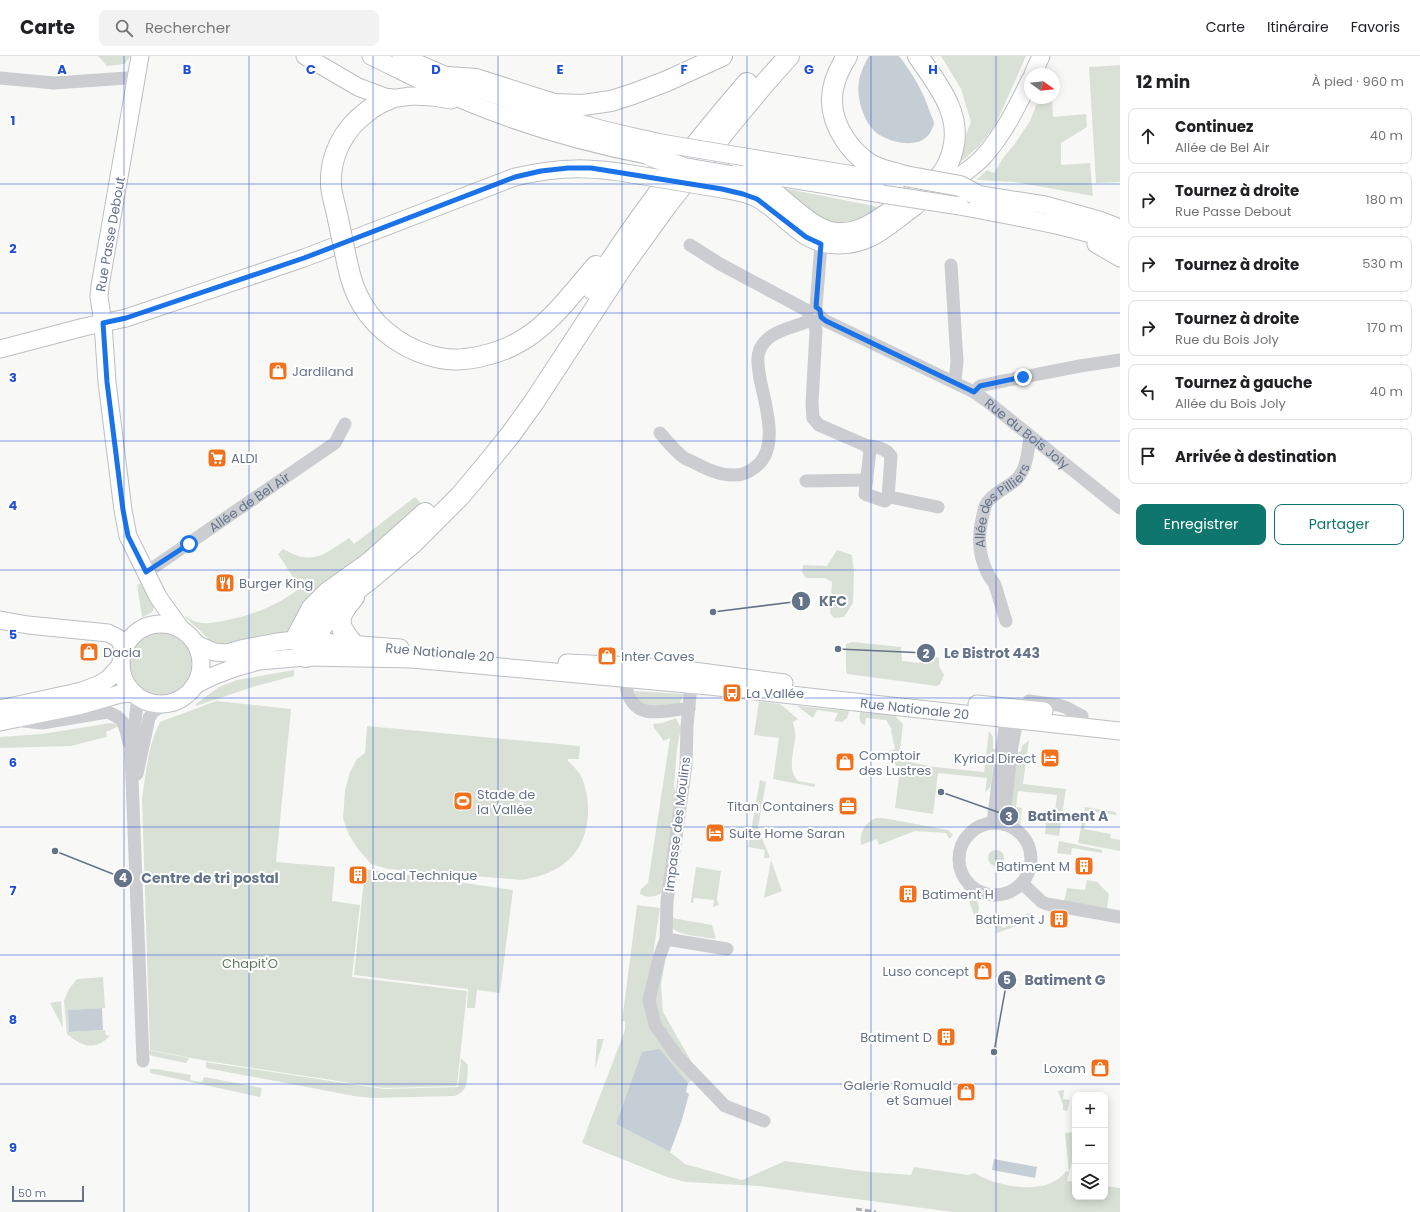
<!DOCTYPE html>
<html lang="fr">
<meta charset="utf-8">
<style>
body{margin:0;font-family:Poppins,sans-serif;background:#f2f2f2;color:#202124}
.controls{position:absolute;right:12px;bottom:12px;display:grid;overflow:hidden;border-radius:8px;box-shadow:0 2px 10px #0003}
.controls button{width:36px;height:36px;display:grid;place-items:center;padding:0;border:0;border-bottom:1px solid #e0e0e0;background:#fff;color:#202124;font:20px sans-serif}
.compass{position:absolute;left:1024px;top:12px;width:36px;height:36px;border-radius:50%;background:#fff;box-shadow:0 2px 10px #0003;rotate:105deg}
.scale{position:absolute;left:12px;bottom:10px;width:72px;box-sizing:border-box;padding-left:4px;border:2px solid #657389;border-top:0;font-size:11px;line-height:14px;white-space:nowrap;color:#657389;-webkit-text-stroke:3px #fff;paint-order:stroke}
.stop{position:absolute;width:12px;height:12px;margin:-9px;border:3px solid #1a73e8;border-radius:50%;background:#fff}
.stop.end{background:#1a73e8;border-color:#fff;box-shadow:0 1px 4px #0008}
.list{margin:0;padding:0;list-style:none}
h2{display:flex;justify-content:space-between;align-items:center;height:52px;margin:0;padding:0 16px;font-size:17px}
h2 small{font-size:13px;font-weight:400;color:#757577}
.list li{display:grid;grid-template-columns:26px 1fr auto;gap:12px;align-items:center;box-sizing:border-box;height:56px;margin:0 8px 8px;padding:0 8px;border:1px solid #e0e0e0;border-radius:8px}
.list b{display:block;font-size:15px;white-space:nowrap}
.list p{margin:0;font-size:13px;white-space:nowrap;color:#757577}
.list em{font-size:13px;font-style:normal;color:#757577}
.actions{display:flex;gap:8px;padding:12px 16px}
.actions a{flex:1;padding:9px 0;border:1px solid #0f766e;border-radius:8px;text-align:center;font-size:14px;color:#0f766e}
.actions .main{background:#0f766e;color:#fff}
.icon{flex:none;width:22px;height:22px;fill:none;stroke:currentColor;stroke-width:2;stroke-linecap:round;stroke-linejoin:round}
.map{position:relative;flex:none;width:1120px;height:1156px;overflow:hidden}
header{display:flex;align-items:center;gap:24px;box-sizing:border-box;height:56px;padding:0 20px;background:#fff;border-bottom:1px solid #e0e0e0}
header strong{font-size:19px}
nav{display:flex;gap:22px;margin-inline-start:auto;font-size:14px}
.search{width:280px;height:36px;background:#f2f2f2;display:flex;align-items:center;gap:10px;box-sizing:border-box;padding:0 14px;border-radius:8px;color:#757577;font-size:15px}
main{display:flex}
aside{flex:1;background:#fff}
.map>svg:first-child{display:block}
.green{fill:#d9e1d6}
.water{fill:#c6ced5}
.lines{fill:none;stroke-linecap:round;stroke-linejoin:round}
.major-casing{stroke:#bbbec3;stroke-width:19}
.highway-casing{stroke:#babdc1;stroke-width:22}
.minor{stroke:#cbcdd1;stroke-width:13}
.major{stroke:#fff;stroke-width:17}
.highway{stroke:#fff;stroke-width:20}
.rail{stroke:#aaaeb5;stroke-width:3;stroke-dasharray:6 3;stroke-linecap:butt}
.major-bridge-casing{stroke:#bbbec3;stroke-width:19;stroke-linecap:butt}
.highway-bridge-casing{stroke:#babdc1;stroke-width:22;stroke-linecap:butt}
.major-bridge{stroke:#fff;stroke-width:17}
.highway-bridge{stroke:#fff;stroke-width:20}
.route{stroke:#1a73e8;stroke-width:5}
.grid{fill:none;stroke:#1d4ed8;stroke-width:1;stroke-opacity:0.55}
.labels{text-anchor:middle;stroke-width:4;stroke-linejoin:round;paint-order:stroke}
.street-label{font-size:13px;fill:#657389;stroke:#fff}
.poi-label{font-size:13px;fill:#657389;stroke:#fff;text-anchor:start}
.park-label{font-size:13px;fill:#627a61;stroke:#fff}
.grid-label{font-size:13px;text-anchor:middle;font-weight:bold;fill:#1d4ed8;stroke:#fff;stroke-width:4;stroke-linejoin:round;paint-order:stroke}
.leader{fill:none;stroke:#657389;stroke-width:1.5}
.callout-dot{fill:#657389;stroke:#fff;stroke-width:1.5}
.mark-label{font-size:12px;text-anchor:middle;font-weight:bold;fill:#fff}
.callout-label{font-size:14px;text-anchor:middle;font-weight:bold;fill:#657389;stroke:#fff;stroke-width:4;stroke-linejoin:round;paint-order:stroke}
</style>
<header>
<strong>Carte</strong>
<div class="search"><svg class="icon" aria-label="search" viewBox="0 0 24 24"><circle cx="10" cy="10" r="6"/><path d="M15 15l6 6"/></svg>Rechercher</div>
<nav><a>Carte</a><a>Itinéraire</a><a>Favoris</a></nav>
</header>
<main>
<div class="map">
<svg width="1120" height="1156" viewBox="0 0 1120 1156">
<rect width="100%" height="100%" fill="#f8f9f6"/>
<!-- green -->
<g class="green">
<path d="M98 0H130L125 8 107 10Z"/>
<path d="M941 0H1026L995 70 978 91 956 110 962 98 965 81 971 66 961 33Z"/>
<path d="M1120 9V126L1096 127 1089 11Z"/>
<path d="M1039 42H1052L1053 61 1086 58 1087 71 1061 87V109L1090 107 1093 140 1015 126 976 124 987 114 994 117 1003 102 1014 89 1030 65Z"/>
<path d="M778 131 884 152 843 172 812 161Z"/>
<path d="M415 441 422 448 291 573 285 577 263 579 223 588 216 587 210 584 185 561 186 560C189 562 193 565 197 566 204 568 211 567 218 566 248 561 277 550 300 532L278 498 283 493C313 510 323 499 349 482L354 488Z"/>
<path d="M837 494 852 499 854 516 853 547 844 561 834 562 830 557 832 526 825 522H806L802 516 803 509 827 510Z"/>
<path d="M144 526 154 547 153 555 151 557 142 561 137 529Z"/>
<circle cx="161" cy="608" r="33"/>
<path d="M853 586 901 591 902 605 919 607 920 601 927 597 939 602V610L944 619 940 628 937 630 847 618 846 614V588Z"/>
<path d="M294 614V620L256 630 196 650V648L219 631 237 624Z"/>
<path d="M635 635 684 638 680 647C673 649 665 651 658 652 649 653 634 644 635 635Z"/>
<path d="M216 645 291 653 276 806 335 811 332 845 360 849 352 921 467 935 457 1030 384 1032 207 1005 150 994 142 743C146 717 148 689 160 666Z"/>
<path d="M759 645 780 648 798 663 793 666C793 669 795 672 795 675 797 691 785 711 798 725L815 728 814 731 773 723 779 682 754 679Z"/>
<path d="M797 650 849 655 847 662 842 666 834 665 838 657 817 654 813 662Z"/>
<path d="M860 656 894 659 903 668 899 704 935 711 984 716 989 675 993 681V693H995L991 730 985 737 987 722 938 717 933 758 895 752 900 714C894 708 891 703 889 695L895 693 891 675 892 674 886 664 866 662 865 669C859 667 859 662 860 656Z"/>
<path d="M676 662 681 672 677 693 674 731 678 743 662 837C656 841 647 842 640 838L641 833 648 827 670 682 663 685C661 678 654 675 653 668L662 667Z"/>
<path d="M111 667 115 668 117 671 106 676 107 681 71 690 0 692V681L42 678Z"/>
<path d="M367 670 580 690 579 703H568V705C573 710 579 715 582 722 593 749 590 788 565 807 553 817 538 821 522 824L388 813 371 808 358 793 349 779 343 763 345 734 350 716 357 703 365 697Z"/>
<path d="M1029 684 1023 728 1066 733 1059 780 1045 778 1047 754 1055 755 1057 739 1018 735 1016 751 1022 752 1020 771 1016 768 1010 757 1017 697 1021 695 1022 690Z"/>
<path d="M760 724 766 726 758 772 770 802H764L765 794 748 791Z"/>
<path d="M1085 751 1116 756V759L1087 755 1084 773 1111 778 1110 782 1120 784V795L1078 787Z"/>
<path d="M876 762H883L948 774 953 779 949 783 946 777 915 775 879 789 877 783 861 789C859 776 865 767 876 762Z"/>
<path d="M1059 785 1102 794V797L1072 792 1071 799 1057 797Z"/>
<circle cx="996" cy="802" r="8"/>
<path d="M771 804 782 835 764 842Z"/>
<path d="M696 811 721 815 717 843 719 849 713 851 714 844 694 842 693 847H691V844Z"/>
<path d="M365 813 513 834 500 937 477 934 475 952H467L468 933 354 919Z"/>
<path d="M1087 824 1097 826 1109 838 1107 853 1063 845 1065 842 1067 832 1085 834Z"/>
<path d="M965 829C972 837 986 851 975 861L963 830Z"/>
<path d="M637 849 660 852 645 953 693 1024 688 1027 660 993 616 1068 670 1096 685 1108 742 1124 785 1105 869 1116 911 1119 914 1111 968 1119 975 1117C996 1131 1049 1141 1066 1115L1069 1116 1065 1077 1073 1076V1069H1075V1093L1067 1125 1075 1126V1141H1105V1130L1120 1132V1156H953L759 1130 686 1126 667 1121 582 1087 625 974V965H622Z"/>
<path d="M1030 857 1031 862 1030 867 1019 869 997 877 994 866 1004 872 1014 862Z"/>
<path d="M672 862 712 869 716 883C707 881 673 880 671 869 670 867 672 865 672 862Z"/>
<path d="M667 892 661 929 663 956 695 1012 670 984 660 969 654 942Z"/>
<path d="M103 921 105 952 68 954 69 976 105 974 106 979 110 980C95 995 82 991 67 978L64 945 69 933 77 923Z"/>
<path d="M61 945 63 972 50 947Z"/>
<path d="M597 983H604L595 1013Z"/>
<path d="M148 994 189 1002 186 1007 152 1000 149 998Z"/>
<path d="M461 1002 468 1009C467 1023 469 1036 454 1040L373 1042 354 1040 206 1012V1006L384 1033 458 1031Z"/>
<path d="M150 1013H157L191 1019 190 1024 202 1026 204 1021 262 1032 260 1041 150 1017Z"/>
<path d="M1064 1034 1063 1043 1070 1044 1067 1055 1063 1054V1049L1058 1035Z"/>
</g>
<!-- water -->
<g class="water">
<path d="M869 0H899C913 18 924 37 931 59 932 61 934 65 934 68 934 70 932 71 932 73 924 94 893 88 878 78 864 68 856 42 859 25 860 17 865 7 869 0Z"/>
<path d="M102 952 103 974 69 976 68 954Z"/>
<path d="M660 993 688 1027 686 1036 689 1038 682 1064 670 1096 616 1068 642 996Z"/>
<path d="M994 1103 1037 1111 1035 1122 992 1114Z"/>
</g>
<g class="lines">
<defs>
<g id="major">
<path d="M140 0 100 230 99 241 103 267 107 326 123 454 128 480 158 541 181 573"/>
<path d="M305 0 358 31 390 43 411 40 433 41 451 44"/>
<path d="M371 0C404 16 436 33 470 47 528 71 589 88 651 100"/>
<path d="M401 0C463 28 525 52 590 70 613 77 637 81 661 87"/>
<path d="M1033 18 1041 0"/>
<path d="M745 101 897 126"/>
<path d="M735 114 882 138"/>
<path d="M722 133C734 135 747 137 758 143 787 159 800 189 838 189 849 189 860 187 870 182 887 174 901 160 916 150"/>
<path d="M941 133C955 123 971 114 983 101 1003 79 1017 51 1030 24"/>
<path d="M975 138 1045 149 1099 164 1120 172"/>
<path d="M960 150C1014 161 1068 168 1120 188"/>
<path d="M1096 188 1120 202"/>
<path d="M0 293 84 271 126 262 304 202 515 121C562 110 591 111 638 119"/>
<path d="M0 564 28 569 108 577 118 582 124 592"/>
<circle cx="161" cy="608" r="40"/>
<path d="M196 588 214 596 227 597 245 592 277 586 295 584 400 592"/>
<path d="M567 607 634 610 686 614 784 627"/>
<path id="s4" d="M195 629 213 620 234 612 259 605 306 601 412 603 709 630 1120 675"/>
<path d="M977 648 1044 655"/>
<path d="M0 653 82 635 100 628 108 623 121 609"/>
<path d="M0 666 78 650 120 638 134 637"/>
</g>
<g id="highway">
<path d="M847 0C839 13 832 28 832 43 831 70 853 102 878 112 886 115 896 117 905 120"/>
<path d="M448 21 476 23 554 48 583 49 611 45 633 38 667 25 722 0"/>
<path d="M731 120C747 124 762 128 775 138 792 151 809 170 830 176 855 182 874 167 893 154 910 143 929 133 942 118 947 111 951 102 953 93 962 57 937 28 918 0"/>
<path d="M338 163C336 152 332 141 331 130 329 100 344 72 368 55 374 50 382 46 390 43"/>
<path d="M347 206C350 221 354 235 362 248 378 276 409 296 440 302 464 307 499 298 519 286 549 270 574 235 596 210"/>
<path d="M592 233C638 161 690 93 747 27"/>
<path d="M295 584 312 552 327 537 369 507 425 457"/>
<path d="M354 589C336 568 336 562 354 541"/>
<path d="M306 601 332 552 369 524 414 486 460 440 486 409 511 378 534 346 623 210 667 149 730 69 765 27 789 0"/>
</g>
</defs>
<!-- major casing -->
<use href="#major" class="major-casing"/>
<!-- highway casing -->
<use href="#highway" class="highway-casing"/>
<!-- minor -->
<g class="minor">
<path d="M0 22 54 27 127 22H136"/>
<path d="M690 189 720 208 808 255"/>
<path d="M951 209 957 305 955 326"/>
<path d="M816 251 821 188"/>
<path id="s1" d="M821 261 826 265 974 336 988 346 1120 452"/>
<path d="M814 265 816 275 812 347 813 362 819 369 865 389 870 394 865 438 885 445 890 441 938 451"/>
<path d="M974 336 980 330 998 326 1080 310 1120 304"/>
<path d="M660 377C667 385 675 395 683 401 685 403 689 404 691 405 705 412 719 420 735 419 742 419 749 416 754 412 781 394 765 348 760 323 759 314 756 304 759 296 765 276 789 273 806 266L809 263"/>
<path d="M865 389C875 391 885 391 891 400L888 442"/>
<path d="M806 425 867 424"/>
<path id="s2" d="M147 516 335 387 345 368"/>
<path id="s3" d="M1006 565C1002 553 999 541 995 529 993 525 989 521 987 516 978 498 978 478 983 459 984 453 985 447 990 443 997 436 1005 432 1012 427 1027 418 1028 395 1030 380"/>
<path d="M631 615C626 623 625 628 628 638 639 667 668 652 689 653"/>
<path d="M691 629 687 670 686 709 667 845 666 883 659 902 649 944 655 969 676 999 725 1050 764 1065"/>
<path d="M138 641 131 697 143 1005"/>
<path d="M1029 645 1058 649 1065 651 1082 660"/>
<path d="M23 665 42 667 107 656C125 662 125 670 129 687"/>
<path d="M137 718 149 662 153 656 166 647"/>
<path d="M993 767 1006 663 1011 656"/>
<circle cx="995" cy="803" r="36"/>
<path d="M1003 768 1012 690 1017 664 1015 655"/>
<path d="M1022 827 1042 846 1047 848 1120 861"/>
<path d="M666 883 727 893"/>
</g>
<!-- major -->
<use href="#major" class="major"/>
<!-- highway -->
<use href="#highway" class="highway"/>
<!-- rail -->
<path class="rail" d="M856 1153 876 1156"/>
<defs>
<g id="major-bridge">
<path d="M661 87 745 101"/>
<path d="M638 119 722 133"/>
<path d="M882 138 960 150"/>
</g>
<g id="highway-bridge">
<path d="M651 100 684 112 731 120"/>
<path d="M905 120 960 130 975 138"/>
<path d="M338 163 347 206"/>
</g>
</defs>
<!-- major-bridge casing -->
<use href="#major-bridge" class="major-bridge-casing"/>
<!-- highway-bridge casing -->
<use href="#highway-bridge" class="highway-bridge-casing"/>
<!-- major-bridge -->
<use href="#major-bridge" class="major-bridge"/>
<!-- highway-bridge -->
<use href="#highway-bridge" class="highway-bridge"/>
</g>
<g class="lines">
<!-- route -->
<path class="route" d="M189 488 146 516 128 480 123 454 107 326 103 267 126 262 304 202 515 121 541 115 568 112H591L722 133 743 138 757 143 806 181 821 188 816 251 820 254 821 261 826 265 974 336 980 330 1023 321"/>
</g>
<!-- grid -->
<path class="grid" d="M124 0V1156M249 0V1156M373 0V1156M498 0V1156M622 0V1156M747 0V1156M871 0V1156M996 0V1156M0 128H1120M0 257H1120M0 385H1120M0 514H1120M0 642H1120M0 771H1120M0 899H1120M0 1028H1120"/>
<!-- icons -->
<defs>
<symbol id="shop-square" viewBox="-11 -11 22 22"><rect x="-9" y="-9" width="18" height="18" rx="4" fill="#f1711d" stroke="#fff"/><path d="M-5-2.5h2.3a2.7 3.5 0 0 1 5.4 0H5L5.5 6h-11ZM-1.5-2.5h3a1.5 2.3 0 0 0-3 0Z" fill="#fff"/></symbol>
<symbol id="supermarket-square" viewBox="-11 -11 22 22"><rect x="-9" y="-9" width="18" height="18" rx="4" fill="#f1711d" stroke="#fff"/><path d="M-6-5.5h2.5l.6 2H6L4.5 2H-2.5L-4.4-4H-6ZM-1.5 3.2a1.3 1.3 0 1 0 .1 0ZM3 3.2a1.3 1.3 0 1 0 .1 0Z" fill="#fff"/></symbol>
<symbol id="restaurant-square" viewBox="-11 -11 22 22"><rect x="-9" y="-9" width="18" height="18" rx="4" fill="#f1711d" stroke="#fff"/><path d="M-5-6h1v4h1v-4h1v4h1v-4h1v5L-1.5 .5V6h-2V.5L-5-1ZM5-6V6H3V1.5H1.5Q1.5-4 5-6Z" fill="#fff"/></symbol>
<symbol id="bus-square" viewBox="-11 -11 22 22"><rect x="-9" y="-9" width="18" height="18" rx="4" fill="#f1711d" stroke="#fff"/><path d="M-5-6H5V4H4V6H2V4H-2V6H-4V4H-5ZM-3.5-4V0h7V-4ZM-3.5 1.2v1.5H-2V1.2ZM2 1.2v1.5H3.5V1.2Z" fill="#fff"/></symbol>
<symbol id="hotel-square" viewBox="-11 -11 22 22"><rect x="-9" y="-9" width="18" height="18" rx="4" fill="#f1711d" stroke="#fff"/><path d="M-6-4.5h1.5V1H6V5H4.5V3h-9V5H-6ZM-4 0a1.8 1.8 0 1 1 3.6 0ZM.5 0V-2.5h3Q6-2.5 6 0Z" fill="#fff"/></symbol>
<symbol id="stadium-square" viewBox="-11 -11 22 22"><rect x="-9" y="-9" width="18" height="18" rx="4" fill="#f1711d" stroke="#fff"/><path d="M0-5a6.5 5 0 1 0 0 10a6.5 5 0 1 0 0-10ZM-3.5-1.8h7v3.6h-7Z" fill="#fff"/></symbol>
<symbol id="office-square" viewBox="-11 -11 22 22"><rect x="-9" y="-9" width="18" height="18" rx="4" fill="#f1711d" stroke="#fff"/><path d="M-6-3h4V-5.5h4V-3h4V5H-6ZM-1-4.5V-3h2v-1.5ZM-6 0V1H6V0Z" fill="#fff"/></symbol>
<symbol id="building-square" viewBox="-11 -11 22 22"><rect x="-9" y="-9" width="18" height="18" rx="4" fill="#f1711d" stroke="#fff"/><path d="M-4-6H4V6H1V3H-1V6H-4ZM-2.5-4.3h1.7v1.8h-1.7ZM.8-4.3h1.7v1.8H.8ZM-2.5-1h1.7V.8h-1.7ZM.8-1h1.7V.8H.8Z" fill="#fff"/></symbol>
</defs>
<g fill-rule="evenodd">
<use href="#shop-square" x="267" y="304" width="22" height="22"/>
<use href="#supermarket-square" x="206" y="391" width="22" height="22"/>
<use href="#restaurant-square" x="214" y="516" width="22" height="22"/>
<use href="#shop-square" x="78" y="585" width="22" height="22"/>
<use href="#shop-square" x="596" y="589" width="22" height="22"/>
<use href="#bus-square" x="721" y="626" width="22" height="22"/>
<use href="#hotel-square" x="1039" y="691" width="22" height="22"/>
<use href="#shop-square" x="834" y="695" width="22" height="22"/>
<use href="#stadium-square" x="452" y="734" width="22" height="22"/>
<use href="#office-square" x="837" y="739" width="22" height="22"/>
<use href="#hotel-square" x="704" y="766" width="22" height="22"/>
<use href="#building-square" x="1073" y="799" width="22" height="22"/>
<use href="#building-square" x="347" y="808" width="22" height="22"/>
<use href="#building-square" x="897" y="827" width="22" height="22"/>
<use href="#building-square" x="1048" y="852" width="22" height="22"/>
<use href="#shop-square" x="972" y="904" width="22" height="22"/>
<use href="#building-square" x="935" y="970" width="22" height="22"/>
<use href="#shop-square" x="1089" y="1001" width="22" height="22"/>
<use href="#shop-square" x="955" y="1025" width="22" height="22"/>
</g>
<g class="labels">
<!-- street labels -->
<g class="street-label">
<text transform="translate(110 178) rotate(-80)" y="5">Rue Passe Debout</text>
<text dy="5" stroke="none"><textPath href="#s1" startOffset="238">Rue du Bois Joly</textPath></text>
<text dy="5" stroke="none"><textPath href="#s2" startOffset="124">Allée de Bel Air</textPath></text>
<text dy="5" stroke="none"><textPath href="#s3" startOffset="129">Allée des Pilliers</textPath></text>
<text transform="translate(440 596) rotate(5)" y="5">Rue Nationale 20</text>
<text dy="5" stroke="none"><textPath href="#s4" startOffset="727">Rue Nationale 20</textPath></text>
<text transform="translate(677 768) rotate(-83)" y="5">Impasse des Moulins</text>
</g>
<!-- poi labels -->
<g class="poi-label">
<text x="292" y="320">Jardiland</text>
<text x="231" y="407">ALDI</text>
<text x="239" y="532">Burger King</text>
<text x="103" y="601">Dacia</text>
<text x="621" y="605">Inter Caves</text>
<text x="746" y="642">La Vallée</text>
<text x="859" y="704">Comptoir<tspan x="859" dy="15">des Lustres</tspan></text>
<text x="1036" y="707" text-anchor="end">Kyriad Direct</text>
<text x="477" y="743">Stade de<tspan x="477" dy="15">la Vallée</tspan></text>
<text x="834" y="755" text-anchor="end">Titan Containers</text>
<text x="729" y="782">Suite Home Saran</text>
<text x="1070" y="815" text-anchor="end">Batiment M</text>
<text x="372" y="824">Local Technique</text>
<text x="922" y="843">Batiment H</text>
<text x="1045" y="868" text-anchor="end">Batiment J</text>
<text x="969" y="920" text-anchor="end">Luso concept</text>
<text x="932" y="986" text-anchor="end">Batiment D</text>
<text x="1086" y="1017" text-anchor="end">Loxam</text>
<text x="952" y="1034" text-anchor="end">Galerie Romuald<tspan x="952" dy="15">et Samuel</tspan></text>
</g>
<!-- park labels -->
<g class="park-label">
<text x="250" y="912">Chapit'O</text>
</g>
</g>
<g class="grid-label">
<text x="62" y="18">A</text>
<text x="187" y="18">B</text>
<text x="311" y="18">C</text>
<text x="436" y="18">D</text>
<text x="560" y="18">E</text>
<text x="684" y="18">F</text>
<text x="809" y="18">G</text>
<text x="933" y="18">H</text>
<text x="13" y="69">1</text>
<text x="13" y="197">2</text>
<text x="13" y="326">3</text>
<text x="13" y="454">4</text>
<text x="13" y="583">5</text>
<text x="13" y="711">6</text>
<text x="13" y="839">7</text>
<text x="13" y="968">8</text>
<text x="13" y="1096">9</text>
</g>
<!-- callouts -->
<path class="leader" d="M713 556L801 545M838 593L926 597M941 736L1009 760M55 795L123 822M994 996L1007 924"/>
<g class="callout-dot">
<circle cx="713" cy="556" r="4"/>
<circle cx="838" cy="593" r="4"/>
<circle cx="941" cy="736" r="4"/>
<circle cx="55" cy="795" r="4"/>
<circle cx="994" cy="996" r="4"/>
<circle cx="801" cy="545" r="10"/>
<circle cx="926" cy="597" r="10"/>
<circle cx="1009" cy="760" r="10"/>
<circle cx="123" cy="822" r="10"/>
<circle cx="1007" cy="924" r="10"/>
</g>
<g class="mark-label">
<text x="801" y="550">1</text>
<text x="926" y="602">2</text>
<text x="1009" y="765">3</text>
<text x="123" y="826">4</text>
<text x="1007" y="928">5</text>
</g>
<g class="callout-label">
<text x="833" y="550">KFC</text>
<text x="992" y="602">Le Bistrot 443</text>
<text x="1068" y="765">Batiment A</text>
<text x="210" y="827">Centre de tri postal</text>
<text x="1065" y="929">Batiment G</text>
</g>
</svg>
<div class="controls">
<button>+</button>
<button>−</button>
<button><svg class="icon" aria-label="layers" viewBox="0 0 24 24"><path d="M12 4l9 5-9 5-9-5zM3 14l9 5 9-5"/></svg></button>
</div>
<svg class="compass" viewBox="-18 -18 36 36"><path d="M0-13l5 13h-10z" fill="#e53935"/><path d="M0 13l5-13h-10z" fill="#757577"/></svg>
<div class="scale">50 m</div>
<div class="stop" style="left:189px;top:488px"></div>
<div class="stop end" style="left:1023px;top:321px"></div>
</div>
<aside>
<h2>12 min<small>À pied · 960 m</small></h2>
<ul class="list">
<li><svg class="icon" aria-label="ahead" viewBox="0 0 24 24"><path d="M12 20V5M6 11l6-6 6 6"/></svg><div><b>Continuez</b><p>Allée de Bel Air</p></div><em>40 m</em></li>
<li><svg class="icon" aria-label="right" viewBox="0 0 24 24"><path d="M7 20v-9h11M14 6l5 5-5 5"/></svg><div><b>Tournez à droite</b><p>Rue Passe Debout</p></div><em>180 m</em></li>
<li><svg class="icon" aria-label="right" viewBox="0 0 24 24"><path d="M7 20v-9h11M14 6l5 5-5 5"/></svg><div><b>Tournez à droite</b></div><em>530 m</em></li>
<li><svg class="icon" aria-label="right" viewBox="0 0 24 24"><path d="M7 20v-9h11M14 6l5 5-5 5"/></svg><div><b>Tournez à droite</b><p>Rue du Bois Joly</p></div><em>170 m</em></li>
<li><svg class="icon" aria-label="left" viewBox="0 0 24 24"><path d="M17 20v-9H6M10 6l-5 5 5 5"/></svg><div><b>Tournez à gauche</b><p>Allée du Bois Joly</p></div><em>40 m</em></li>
<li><svg class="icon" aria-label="arrive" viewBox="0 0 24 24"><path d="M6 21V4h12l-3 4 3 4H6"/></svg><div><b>Arrivée à destination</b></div></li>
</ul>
<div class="actions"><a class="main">Enregistrer</a><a>Partager</a></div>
</aside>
</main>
